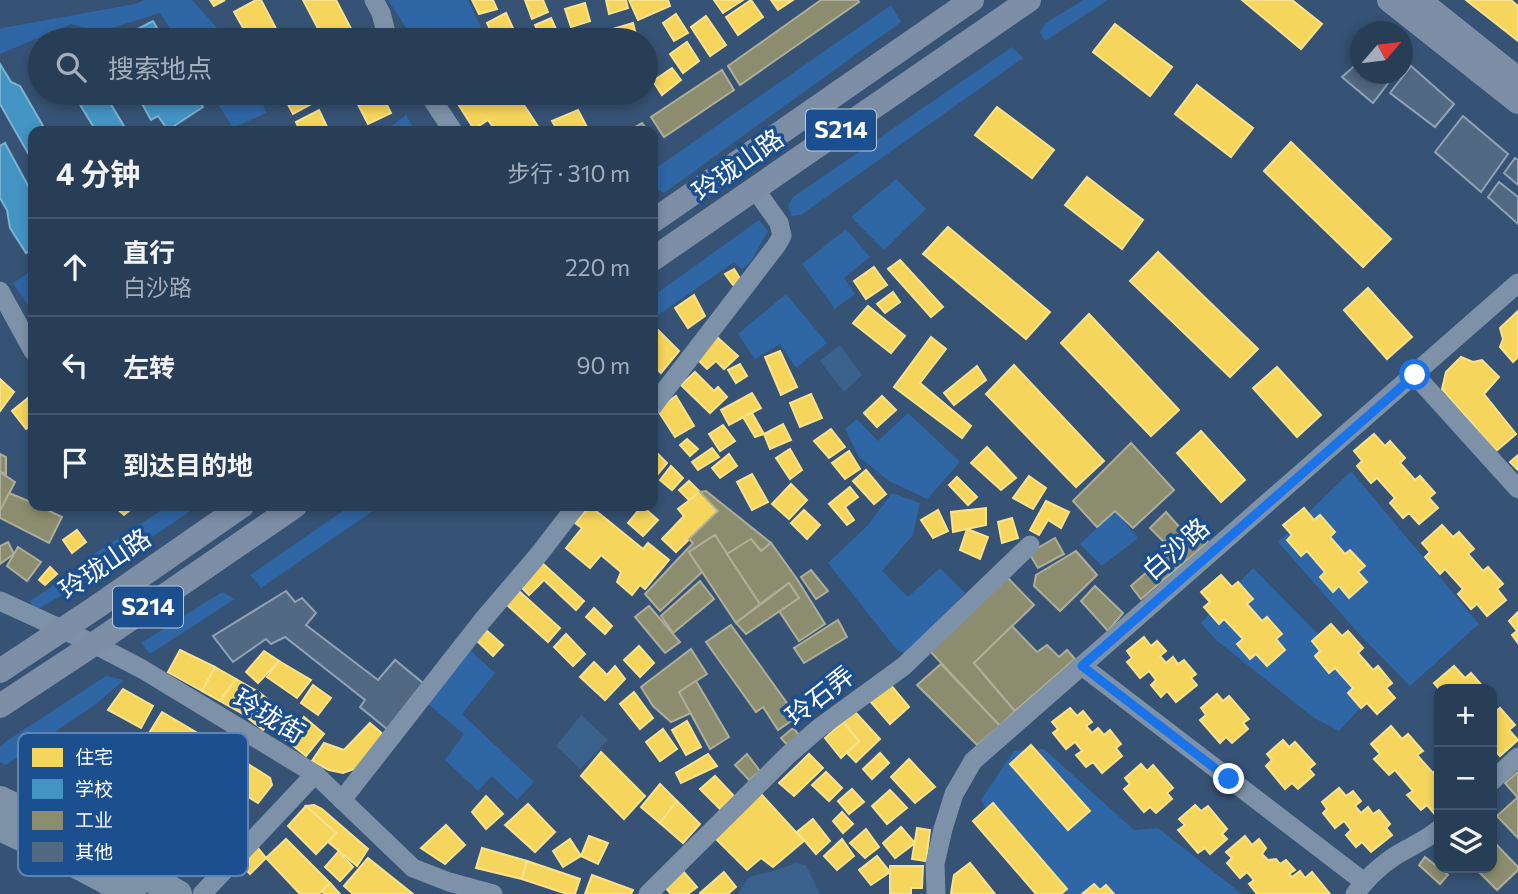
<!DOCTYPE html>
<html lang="zh">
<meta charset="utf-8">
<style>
body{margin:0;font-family:Commissioner,"Noto Sans SC",sans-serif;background:#344961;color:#f1f3f6}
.controls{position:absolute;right:21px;bottom:21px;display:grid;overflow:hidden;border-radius:14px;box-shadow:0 4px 10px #0003}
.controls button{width:63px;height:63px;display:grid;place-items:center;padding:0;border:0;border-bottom:2px solid #44576d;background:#283e57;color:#f1f3f6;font:35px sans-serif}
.compass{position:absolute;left:1350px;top:21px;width:63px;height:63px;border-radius:50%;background:#283e57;box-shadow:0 4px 10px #0003;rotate:62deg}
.stop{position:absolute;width:21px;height:21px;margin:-16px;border:5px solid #1a73e8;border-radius:50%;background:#fff}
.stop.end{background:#1a73e8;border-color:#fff;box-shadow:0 2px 7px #0008}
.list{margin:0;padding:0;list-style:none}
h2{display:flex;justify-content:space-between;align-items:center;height:91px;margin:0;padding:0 28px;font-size:30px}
h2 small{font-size:23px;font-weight:400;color:#a5aeba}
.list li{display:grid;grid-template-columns:46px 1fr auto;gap:21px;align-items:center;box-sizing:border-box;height:98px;padding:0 28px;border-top:2px solid #44576d}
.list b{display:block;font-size:26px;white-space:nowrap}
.list p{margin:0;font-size:23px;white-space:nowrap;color:#a5aeba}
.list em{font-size:23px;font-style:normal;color:#a5aeba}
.icon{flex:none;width:38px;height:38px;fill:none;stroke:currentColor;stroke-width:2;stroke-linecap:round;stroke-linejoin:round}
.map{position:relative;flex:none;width:1518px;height:894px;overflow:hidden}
.search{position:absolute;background:#283e57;box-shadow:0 4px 10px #0003;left:28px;top:28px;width:630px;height:77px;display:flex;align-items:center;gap:18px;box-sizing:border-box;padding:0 24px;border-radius:38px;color:#a5aeba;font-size:26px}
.panel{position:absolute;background:#283e57;box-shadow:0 4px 10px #0003;left:28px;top:126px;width:630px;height:385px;border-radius:14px}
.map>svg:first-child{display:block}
.green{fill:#2f66a5}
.water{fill:#3b618d}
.homes{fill:#f6d55c;stroke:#f9e28d;stroke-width:2}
.schools{fill:#4393c3;stroke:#7bb3d5;stroke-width:2}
.industry{fill:#8c8c6e;stroke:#aeae9a;stroke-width:2}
.building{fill:#526984;stroke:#92a2b6;stroke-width:2}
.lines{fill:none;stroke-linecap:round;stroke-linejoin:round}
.minor{stroke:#7d92a8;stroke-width:19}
.major{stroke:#7d8ea7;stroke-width:24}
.highway{stroke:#7e92a7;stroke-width:28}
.route{stroke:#1a73e8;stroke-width:9}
.labels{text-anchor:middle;stroke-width:7;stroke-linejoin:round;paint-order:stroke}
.shield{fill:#1b4f8f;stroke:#bbcadd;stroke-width:2}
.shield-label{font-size:24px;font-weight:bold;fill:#fff}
.street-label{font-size:26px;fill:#fff;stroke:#1b4f8f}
.key{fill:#1b4f8f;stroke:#5f84b1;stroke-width:2}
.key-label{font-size:19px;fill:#fff}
</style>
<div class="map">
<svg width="1518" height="894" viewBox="0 0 1518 894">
<rect width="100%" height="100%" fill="#365274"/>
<!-- green -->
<g class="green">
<path d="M144 0H192L228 40H177L160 13 99 32 71 24 0 54V29L2 28 135 4Z"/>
<path d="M388 0H468L485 36V40H414Z"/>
<path d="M1083 0H1108L1045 41 1040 32 1046 23Z"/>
<path d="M891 5 901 22 664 193 653 186V170Z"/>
<path d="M1012 47 1023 58 801 215 792 216 788 206 793 197Z"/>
<path d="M211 93H259L266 113 233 128Z"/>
<path d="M406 115 414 129 410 131H385Z"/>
<path d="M896 179 926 209 884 250 851 217Z"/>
<path d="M759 220 768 231 750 263 742 269 734 262 657 316 653 315V296Z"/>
<path d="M846 229 870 257 844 278 855 294 835 309 802 264Z"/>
<path d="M33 270V313L13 283Z"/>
<path d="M786 294 827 343 796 368 780 344 755 359 738 334Z"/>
<path d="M908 413 960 462 927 499 889 481 859 457 845 429 857 419 878 441Z"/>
<path d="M1351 471 1479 624 1410 686 1360 635 1278 542Z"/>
<path d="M892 493 920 503 913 535 882 571 908 597 940 568 965 593 905 653 897 650 828 563 868 525Z"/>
<path d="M168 506H198L93 577 87 566 91 556Z"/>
<path d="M350 506H380L261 588 250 575Z"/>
<path d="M1115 511 1138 538 1102 566 1080 544Z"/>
<path d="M1253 568 1375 692 1339 731 1314 718 1216 640 1201 623Z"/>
<path d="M68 576 74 588 35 611 30 601Z"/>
<path d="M222 592 235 599 150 654 141 643Z"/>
<path d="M469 649 495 673 462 714 534 782 517 800 492 776 478 791 445 760 464 734 428 704Z"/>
<path d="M106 676 124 680 96 704 6 765 0 762V747L8 740Z"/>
<path d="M1044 749 1134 830 1158 828 1242 894H1042L1009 852 981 800 1014 751Z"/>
</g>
<!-- water -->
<g class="water">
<path d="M840 345 862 375 844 392 820 361Z"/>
<path d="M581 715 608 740 580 769 556 746Z"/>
<path d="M796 863 806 865 820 894H738L748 878 755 875 770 872Z"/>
</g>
<!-- homes -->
<g class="homes">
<path d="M210 0H225L214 6Z"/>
<path d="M256 0H261L280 36 273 40H250L234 12Z"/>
<path d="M303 0H336L357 40H324Z"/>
<path d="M472 0H493L497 9 479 14Z"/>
<path d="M525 0H543L548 12 532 19Z"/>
<path d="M606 0H626L628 8 609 14Z"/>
<path d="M629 0H668L670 6 638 20Z"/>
<path d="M714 0H743L723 13Z"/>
<path d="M751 0 763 17 738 35 726 17Z"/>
<path d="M771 0H793L778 10Z"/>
<path d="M1242 0H1292L1322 24 1301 49Z"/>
<path d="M1466 0H1511L1518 6V41Z"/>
<path d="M585 3 590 21 571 27 565 9Z"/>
<path d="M506 13 518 39 495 40 487 23Z"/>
<path d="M676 14 688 33 674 41 663 23Z"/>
<path d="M706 16 726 45 710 56 691 27Z"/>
<path d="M551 18 561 40H542L535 25Z"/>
<path d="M633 23 636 35 628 38 629 40H605L603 32Z"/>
<path d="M1115 24 1172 67 1150 96 1093 52Z"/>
<path d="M588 31 591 40H573L572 34Z"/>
<path d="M687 42 699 61 683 73 670 54Z"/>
<path d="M672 68 681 80 662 95 653 81Z"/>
<path d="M1197 85 1253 128 1231 157 1175 114Z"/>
<path d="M282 93H311L315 102 293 114Z"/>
<path d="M352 93H381L391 113 368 124Z"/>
<path d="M476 93H516L541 131H496L488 120 474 129 458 104Z"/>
<path d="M561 93H579L581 98 565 103Z"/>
<path d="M593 93H606L607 96 595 99Z"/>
<path d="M997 107 1054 150 1032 178 975 135Z"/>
<path d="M319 110 329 131H300L296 122Z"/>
<path d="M578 110 589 131H558L552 121Z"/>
<path d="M1291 142 1391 239 1363 267 1264 171Z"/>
<path d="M1087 177 1143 220 1122 249 1065 205Z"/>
<path d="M948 227 1050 312 1026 339 923 254Z"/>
<path d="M1158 252 1258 349 1230 377 1130 281Z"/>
<path d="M900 260 943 307 931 317 888 269Z"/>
<path d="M874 267 887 285 866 299 854 281Z"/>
<path d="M734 269 741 280 733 285 725 274Z"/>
<path d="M1368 288 1412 337 1387 359 1344 310Z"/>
<path d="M893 292 900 302 885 313 877 304Z"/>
<path d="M694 295 705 316 688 328 675 308Z"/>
<path d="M868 306 905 336 891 353 853 323Z"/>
<path d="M1518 311V357L1513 362 1500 347 1503 339 1500 328Z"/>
<path d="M1089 314 1179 410 1151 436 1061 343Z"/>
<path d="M653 325 679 351 661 373 653 365Z"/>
<path d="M717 337 738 356 724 369 716 361 707 369 697 359Z"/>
<path d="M931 337 946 349 920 383 971 426 962 438 894 387Z"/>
<path d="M780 351 797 387 781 395 765 357Z"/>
<path d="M1461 357 1473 362 1482 360 1499 377 1484 394 1516 434 1496 451 1442 389 1446 372Z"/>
<path d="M740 364 747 376 736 383 728 370Z"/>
<path d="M1014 365 1104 461 1076 487 986 394Z"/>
<path d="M977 366 986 380 954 405 944 393Z"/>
<path d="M1277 367 1321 415 1297 437 1253 388Z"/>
<path d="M695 372 714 391 718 387 727 397 710 413 681 385Z"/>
<path d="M0 379 14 392 0 411Z"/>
<path d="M752 393 761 408 729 425 721 410Z"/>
<path d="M811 394 822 418 800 427 790 403Z"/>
<path d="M676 396 694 426 675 437 657 409Z"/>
<path d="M882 396 896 410 877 427 864 413Z"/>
<path d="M28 398 33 405V424L26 429 12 411Z"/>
<path d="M752 413 764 434 755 437 743 417Z"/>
<path d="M783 424 791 440 770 449 764 434Z"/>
<path d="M723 425 735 441 720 451 709 434Z"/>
<path d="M831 429 845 447 829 458 814 441Z"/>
<path d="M1201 431 1245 480 1221 502 1177 453Z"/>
<path d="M1374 434 1385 446 1390 441 1405 458 1400 463 1415 480 1420 476 1435 493 1429 498 1438 508 1419 524 1409 513 1403 518 1390 503 1395 498 1377 478 1371 483 1357 466 1362 461 1354 451Z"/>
<path d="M687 439 698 449 690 456 680 445Z"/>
<path d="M987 447 1016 478 1001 490 971 463Z"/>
<path d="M712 448 719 457 698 470 692 462Z"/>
<path d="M653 449 667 463 653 480Z"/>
<path d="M790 449 802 470 790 479 776 458Z"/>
<path d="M849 451 860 469 845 479 832 463Z"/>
<path d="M729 454 737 466 720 478 712 468Z"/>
<path d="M1518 455V470L1510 462Z"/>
<path d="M671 466 683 478 672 490 660 480Z"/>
<path d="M866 470 886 494 874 504 853 481Z"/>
<path d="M752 474 768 502 752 510 737 482Z"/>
<path d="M1029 476 1046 488 1033 509 1013 498Z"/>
<path d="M957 477 977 497 968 505 949 485Z"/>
<path d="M689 481 700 492 690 501 679 490Z"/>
<path d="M791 484 807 500 789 519 772 504Z"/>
<path d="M850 487 858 497 845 507 854 520 847 525 829 504Z"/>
<path d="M700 492 718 511 676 552 662 539 684 516 678 509Z"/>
<path d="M1046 501 1069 512 1061 528 1048 520 1039 535 1030 530Z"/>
<path d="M114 506H135L124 515Z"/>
<path d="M590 506 643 549 648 543 669 560 645 589 640 585 632 595 617 582 621 572 601 555 590 568 566 548 582 528 575 523Z"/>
<path d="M642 506 658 520 643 536 628 523Z"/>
<path d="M986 508V525L953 532 951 512Z"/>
<path d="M1304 508 1314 520 1320 515 1335 532 1330 537 1345 554 1350 550 1365 566 1358 572 1367 582 1349 598 1339 586 1333 592 1320 577 1325 572 1307 551 1301 556 1287 540 1292 535 1283 525Z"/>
<path d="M804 510 820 525 807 539 791 523Z"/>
<path d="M938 510 948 531 933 538 921 520Z"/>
<path d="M1012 518 1018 538 1002 543 998 522Z"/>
<path d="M1442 525 1453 537 1459 532 1474 549 1468 554 1483 571 1488 567 1503 584 1497 589 1506 600 1487 616 1477 604 1471 609 1458 594 1463 589 1445 569 1440 574 1425 557 1430 552 1422 543Z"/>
<path d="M967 529 988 537 980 559 960 550Z"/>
<path d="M77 530 86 542 72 553 63 540Z"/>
<path d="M540 561 584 601 576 610 544 580 529 595 519 585Z"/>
<path d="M50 567 57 574 45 585 39 580Z"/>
<path d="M1221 575 1232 587 1238 582 1253 599 1247 604 1262 621 1267 617 1282 634 1276 639 1285 650 1267 666 1256 654 1250 659 1237 644 1243 639 1224 619 1219 624 1204 607 1210 602 1201 592Z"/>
<path d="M519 591 560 628 548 642 507 605Z"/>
<path d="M594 608 612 626 605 634 586 617Z"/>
<path d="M1518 612V643L1512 635 1517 631 1509 621Z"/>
<path d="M1331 624 1342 636 1348 631 1363 648 1358 653 1373 670 1378 666 1392 683 1386 688 1395 698 1377 714 1367 703 1361 708 1348 693 1353 688 1335 668 1329 673 1315 656 1320 651 1312 641Z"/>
<path d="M486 630 503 645 493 656 477 641Z"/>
<path d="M566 634 585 654 573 666 554 647Z"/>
<path d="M1144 637 1151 646 1157 641 1166 651 1160 656 1166 663 1173 657 1178 664 1184 660 1196 674 1191 678 1197 685 1176 702 1167 691 1161 697 1151 685 1156 680 1149 671 1140 678 1127 662 1132 658 1127 651Z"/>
<path d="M639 646 654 663 640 677 624 660Z"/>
<path d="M180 650 215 667 202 691 168 672Z"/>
<path d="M264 651 279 661 258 683 246 672Z"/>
<path d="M279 661 311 680 297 698 267 677Z"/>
<path d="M594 662 607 675 615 666 625 679 605 700 580 677Z"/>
<path d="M1454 666 1465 678 1471 673 1485 689H1439L1434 683Z"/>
<path d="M215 667 236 679 220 701 202 691Z"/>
<path d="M236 679 260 693 243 714 220 701Z"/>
<path d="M890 684 909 707 890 724 870 701Z"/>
<path d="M313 685 331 698 318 715 301 703Z"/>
<path d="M123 689 153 706 141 728 108 710Z"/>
<path d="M634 692 653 718 640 729 620 704Z"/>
<path d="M260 693 282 711 263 730 243 714Z"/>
<path d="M1217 694 1223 701 1229 696 1249 719 1243 723 1248 729 1232 743 1226 737 1220 743 1200 720 1206 715 1201 708Z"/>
<path d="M1070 708 1077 716 1083 711 1092 722 1086 726 1092 733 1098 728 1104 735 1110 730 1121 744 1116 748 1122 756 1102 773 1093 762 1086 767 1076 755 1082 751 1075 742 1066 749 1053 733 1058 729 1052 722Z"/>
<path d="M1492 708 1495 712 1500 708 1515 725 1509 730 1518 740 1500 756 1492 747Z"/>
<path d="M162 712 223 748 208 772 148 735Z"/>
<path d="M855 712 880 739 856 762 847 753 859 741 843 722Z"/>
<path d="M304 717 324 734 306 756 286 740Z"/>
<path d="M687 721 701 747 686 755 672 730Z"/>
<path d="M843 722 859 741 841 758 825 738Z"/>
<path d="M370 723 385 736 357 768 343 773 329 770 312 761 324 743 344 750Z"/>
<path d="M1391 726 1402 739 1408 734 1423 751 1417 755 1433 773 1437 768 1439 771V815L1437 817 1427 805 1421 810 1407 795 1413 791 1395 770 1389 775 1374 759 1380 754 1371 744Z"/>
<path d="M663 729 677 749 660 761 646 742Z"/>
<path d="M1283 740 1289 747 1295 742 1315 764 1309 769 1314 775 1298 789 1292 783 1285 789 1266 766 1272 760 1267 754Z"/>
<path d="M1031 745 1090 811 1068 830 1010 764Z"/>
<path d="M223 748 270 778 272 785 258 803 208 772Z"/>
<path d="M601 752 645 796 624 819 581 776Z"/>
<path d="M880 753 889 763 872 779 863 769Z"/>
<path d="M708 754 717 766 681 783 676 773Z"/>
<path d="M809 754 823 768 794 796 779 783Z"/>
<path d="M909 759 935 787 915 803 891 777Z"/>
<path d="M1141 764 1147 771 1153 765 1173 788 1167 793 1172 799 1156 813 1150 807 1144 812 1124 789 1130 784 1125 778Z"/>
<path d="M826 772 842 788 829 801 812 785Z"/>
<path d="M715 776 734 796 720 809 700 789Z"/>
<path d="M660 784 677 801 660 823 641 807Z"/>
<path d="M1339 788 1346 796 1353 791 1361 801 1355 806 1361 813 1368 807 1373 814 1379 810 1390 824 1386 828 1392 835 1371 852 1362 842 1356 847 1346 835 1351 830 1344 821 1335 828 1323 813 1327 809 1322 802Z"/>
<path d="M852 789 864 802 849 814 838 801Z"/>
<path d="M890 790 907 808 887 824 872 806Z"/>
<path d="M761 794 804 841 773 867 761 858 747 870 714 837Z"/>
<path d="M486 796 503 814 486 829 472 812Z"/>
<path d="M677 801 700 824 683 843 660 823Z"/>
<path d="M993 803 1067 889 1061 894H1036L973 821Z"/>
<path d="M528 804 555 832 535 852 505 825Z"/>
<path d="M314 805 322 809 368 849 357 866 328 842 336 833 306 806Z"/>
<path d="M1195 805 1201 811 1208 806 1227 829 1222 834 1227 839 1210 854 1205 848 1198 853 1178 830 1185 825 1179 819Z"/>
<path d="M306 806 336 833 316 854 288 826Z"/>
<path d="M842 812 853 824 843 833 833 821Z"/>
<path d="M813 819 830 841 816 854 797 832Z"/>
<path d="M446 825 465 845 445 864 421 848Z"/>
<path d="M901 827 915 843 895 858 883 843Z"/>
<path d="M917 828 930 830 926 861 912 859Z"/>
<path d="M866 829 879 847 865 858 850 843Z"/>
<path d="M589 836 608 843 598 864 581 856Z"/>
<path d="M1245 836 1252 845 1259 839 1266 848 1262 854 1268 860 1276 859 1280 864 1286 860 1295 870 1289 874 1292 877 1300 871 1305 878 1312 872 1330 894H1257L1249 884 1254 880 1247 872 1240 878 1227 863 1232 858 1226 852Z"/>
<path d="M286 839 330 883 319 894H300L266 858Z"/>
<path d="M570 839 581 856 563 867 553 851Z"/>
<path d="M842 839 854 856 837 870 824 856Z"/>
<path d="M257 847 266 858 250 874 241 864Z"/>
<path d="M482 848 527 861 522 879 476 868Z"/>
<path d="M339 851 353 867 340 881 325 867Z"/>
<path d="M877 856 890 872 871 885 859 870Z"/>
<path d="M368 858 413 894H353L344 886Z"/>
<path d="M527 861 580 879 575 894H567L522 879Z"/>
<path d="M970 863 995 894H952L951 893 954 875Z"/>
<path d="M890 866H923L922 888H911V894H890Z"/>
<path d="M682 870 697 887 688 894H671L664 886Z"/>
<path d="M724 872 736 887 728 894H701L700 893Z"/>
<path d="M592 875 633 890 631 894H585Z"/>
<path d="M330 883 340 894H324L322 891Z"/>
<path d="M1094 884 1100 890 1106 885 1114 894H1082Z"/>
</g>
<!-- schools -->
<g class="schools">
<path d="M153 21 164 40H116Z"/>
<path d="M0 64 11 82 20 86 46 131H33V162L0 104Z"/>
<path d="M73 93H104L127 131H96Z"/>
<path d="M136 93H195L203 107 168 130 158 116 151 120Z"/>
<path d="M5 143 33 195V207L31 208 33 213V248L26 253 10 228 7 210 0 198V146Z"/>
</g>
<!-- industry -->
<g class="industry">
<path d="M821 0H858L859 2 740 85 728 66Z"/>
<path d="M722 70 734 90 664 137 651 117Z"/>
<path d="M642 123 648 131H631L630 130Z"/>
<path d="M1131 443 1174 490 1133 528 1115 511 1097 527 1073 501Z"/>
<path d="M0 454 6 457V474L0 472Z"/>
<path d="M0 472 15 482 0 511Z"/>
<path d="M706 491 771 543 761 551 751 539 727 554 715 535 689 552 702 572 660 611 645 594 693 543 689 539 718 511 700 492Z"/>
<path d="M9 493 33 503V506H39L62 517 49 543 0 518V511Z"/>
<path d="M1166 512 1182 530 1167 545 1150 528Z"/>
<path d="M1197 528 1208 542 1141 599 1131 586Z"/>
<path d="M715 535 760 604 736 623 689 552Z"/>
<path d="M1055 538 1064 554 1038 568 1029 553Z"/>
<path d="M751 539 761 551 771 543 797 579 825 624 799 641 779 611 799 598 789 583 760 604 727 554Z"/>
<path d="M8 542 14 554 0 564V546Z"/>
<path d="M18 547 41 562 27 581 7 566Z"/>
<path d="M1076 551 1097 575 1060 611 1034 586 1036 575Z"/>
<path d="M811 570 828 591 816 599 801 577Z"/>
<path d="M1007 577 1034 605 974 663 1015 711 1000 726 929 650Z"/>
<path d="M700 581 714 599 673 633 661 616Z"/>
<path d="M789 583 799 598 746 634 736 623Z"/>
<path d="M1095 586 1123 613 1108 631 1081 601Z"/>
<path d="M649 606 680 642 665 653 635 617Z"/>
<path d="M838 620 847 637 804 663 794 648Z"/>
<path d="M731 625 797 717 778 730 763 707 756 712 706 642Z"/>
<path d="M1012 626 1037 652 1047 645 1059 657 1067 650 1075 659 1015 711 974 663Z"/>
<path d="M691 649 707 674 679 692 691 713 671 722 653 706 641 687Z"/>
<path d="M941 664 1000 726 977 745 917 685Z"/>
<path d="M696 681 729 737 710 749 679 692Z"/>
<path d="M793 728 801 737 790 748 781 738Z"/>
<path d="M747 754 760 771 749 780 735 765Z"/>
<path d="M1518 772V798L1505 783Z"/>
<path d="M1518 797V838L1497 816Z"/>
<path d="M1492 840 1518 867V870L1497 890 1475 868H1492Z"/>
<path d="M1425 857 1448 875 1440 884 1419 865Z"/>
</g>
<!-- building -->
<g class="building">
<path d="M1360 61V74H1395L1373 103 1342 77Z"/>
<path d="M1411 66 1454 104 1435 127 1390 93Z"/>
<path d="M1463 116 1508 154 1481 192 1435 152Z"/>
<path d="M1515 158 1518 160V185L1504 173Z"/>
<path d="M1499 182 1518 197V224L1488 197Z"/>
<path d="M286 591 295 602 302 598 316 613 306 625 378 680 395 660 423 683 387 729 360 707 365 700 285 637 271 644 266 639 233 662 213 636Z"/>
</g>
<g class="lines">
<!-- minor -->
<g class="minor">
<path d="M374 0 381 13 388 40"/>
<path d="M428 93 453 131"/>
<path d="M0 291 33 351"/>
<path d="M1415 375 1518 489"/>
<path d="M653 406 776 246 782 236 779 223 755 189"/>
<path d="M0 601 94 644 142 669 315 774 413 868 449 882 493 894"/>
<path d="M1082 666 1364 882"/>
<path d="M1492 781 1518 757"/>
<path d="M342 800 482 621 540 553 576 506"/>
<path d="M202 894 315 774"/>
<path d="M648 894 788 755 819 728 904 666 1030 545"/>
<path d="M936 894 935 864 943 829 954 794 973 761 1518 283"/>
<path d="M1355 894C1370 874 1388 858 1411 847 1421 841 1430 837 1439 829"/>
</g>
<!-- major -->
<g class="major">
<path d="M1389 0 1518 102"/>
<path d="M1419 0 1518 79"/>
<path d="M653 221 972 0"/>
<path d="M653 259 1029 0"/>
<path d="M0 671 95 608 242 506"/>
<path d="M0 706 94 644 295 506"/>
</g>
<!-- highway -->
<g class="highway">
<path d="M0 800 65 831 178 894"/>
<path d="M0 827 57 854 132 894"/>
</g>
</g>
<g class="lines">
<!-- route -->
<path class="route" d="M1229 779 1082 666 1415 375"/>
</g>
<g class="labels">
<!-- shield labels -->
<g class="shield">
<rect x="806" y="109.5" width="70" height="41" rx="5"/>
<rect x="113" y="586.5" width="70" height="41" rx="5"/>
</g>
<g class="shield-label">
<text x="841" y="138">S214</text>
<text x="148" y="615">S214</text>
</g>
<!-- street labels -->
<g class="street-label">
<text transform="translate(738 165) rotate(-35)" y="9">玲珑山路</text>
<text transform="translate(1176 549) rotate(-41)" y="9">白沙路</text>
<text transform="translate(105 564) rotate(-34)" y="9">玲珑山路</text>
<text transform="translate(820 696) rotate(-38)" y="9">玲石弄</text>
<text transform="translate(269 716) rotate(31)" y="9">玲珑街</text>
</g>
</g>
<!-- legend -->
<rect x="18" y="733" width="230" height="143" rx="10" class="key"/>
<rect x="32" y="748" width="31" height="19" fill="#f6d55c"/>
<rect x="32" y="779" width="31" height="20" fill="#4393c3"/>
<rect x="32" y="811" width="31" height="19" fill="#8c8c6e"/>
<rect x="32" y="842" width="31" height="20" fill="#526984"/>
<g class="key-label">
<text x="75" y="764">住宅</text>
<text x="75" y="796">学校</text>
<text x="75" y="827">工业</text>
<text x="75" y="859">其他</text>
</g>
</svg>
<div class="controls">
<button>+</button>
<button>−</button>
<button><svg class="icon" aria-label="layers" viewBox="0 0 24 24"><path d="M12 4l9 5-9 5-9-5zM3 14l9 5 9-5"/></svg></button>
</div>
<svg class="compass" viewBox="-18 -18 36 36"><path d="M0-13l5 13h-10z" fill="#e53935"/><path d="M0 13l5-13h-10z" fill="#a5aeba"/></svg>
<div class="stop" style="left:1415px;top:375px"></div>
<div class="stop end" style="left:1229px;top:779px"></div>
<div class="search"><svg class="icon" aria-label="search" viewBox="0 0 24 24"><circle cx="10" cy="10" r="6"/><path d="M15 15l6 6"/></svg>搜索地点</div>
<section class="panel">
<h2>4 分钟<small>步行 · 310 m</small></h2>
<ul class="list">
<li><svg class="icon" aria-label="ahead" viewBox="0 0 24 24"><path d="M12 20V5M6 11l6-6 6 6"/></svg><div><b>直行</b><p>白沙路</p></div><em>220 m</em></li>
<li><svg class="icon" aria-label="left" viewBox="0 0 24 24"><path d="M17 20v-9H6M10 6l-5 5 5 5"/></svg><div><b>左转</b></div><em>90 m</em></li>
<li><svg class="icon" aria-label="arrive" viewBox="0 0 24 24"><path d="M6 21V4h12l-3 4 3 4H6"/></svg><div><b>到达目的地</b></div></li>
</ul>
</section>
</div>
